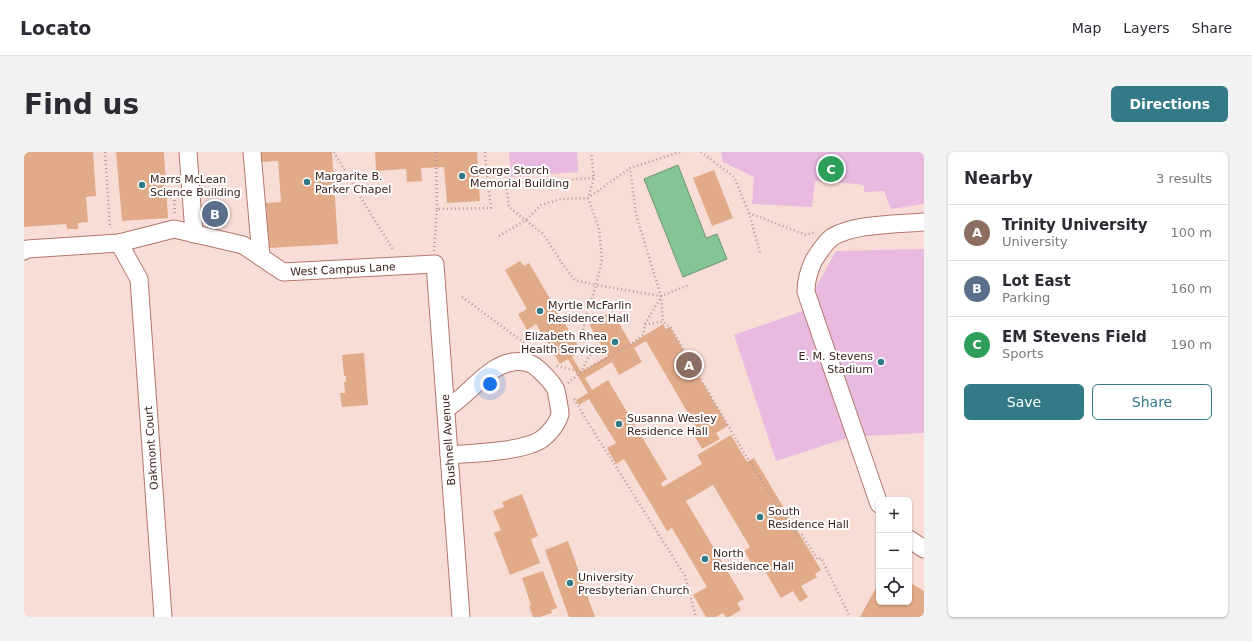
<!DOCTYPE html>
<meta charset="utf-8">
<style>
body{margin:0;font-family:"DejaVu Sans",sans-serif;background:#f2f2f3;color:#2b2b33}
.controls{position:absolute;right:12px;bottom:12px;display:grid;overflow:hidden;border-radius:6px;box-shadow:0 1px 3px #0004}
.controls button{width:36px;height:36px;display:grid;place-items:center;padding:0;border:0;border-bottom:1px solid #e1e1e2;background:#fff;color:#2b2b33;font:20px sans-serif}
.you{position:absolute;left:466px;top:232px;width:14px;height:14px;margin:-10px;border:3px solid #fff;border-radius:50%;background:#1a73e8;box-shadow:0 0 0 6px #1a73e833}
.badge{display:grid;place-items:center;width:26px;height:26px;border-radius:50%;background:#337986;color:#fff;font-size:13px;font-weight:700}
.pin{position:absolute;translate:-50% -50%;border:2px solid #fff;box-shadow:0 1px 4px #0006}
.list{margin:0;padding:0;list-style:none}
h2{display:flex;justify-content:space-between;align-items:center;height:52px;margin:0;padding:0 16px;font-size:17px}
h2 small{font-size:13px;font-weight:400;color:#7c7c81}
.list li{display:grid;grid-template-columns:26px 1fr auto;gap:12px;align-items:center;box-sizing:border-box;height:56px;padding:0 16px;border-top:1px solid #e1e1e2}
.list b{display:block;font-size:15px;white-space:nowrap}
.list p{margin:0;font-size:13px;white-space:nowrap;color:#7c7c81}
.list em{font-size:13px;font-style:normal;color:#7c7c81}
.actions{display:flex;gap:8px;padding:12px 16px}
.actions a{flex:1;padding:9px 0;border:1px solid #337986;border-radius:6px;text-align:center;font-size:14px;color:#337986}
.actions .main{background:#337986;color:#fff}
.icon{flex:none;width:22px;height:22px;fill:none;stroke:currentColor;stroke-width:2;stroke-linecap:round;stroke-linejoin:round}
.map{position:relative;flex:none;width:900px;height:465px;overflow:hidden;border-radius:6px}
header{display:flex;align-items:center;gap:24px;box-sizing:border-box;height:56px;padding:0 20px;background:#fff;border-bottom:1px solid #e1e1e2}
header strong{font-size:19px}
nav{display:flex;gap:22px;margin-inline-start:auto;font-size:14px}
.intro{display:flex;align-items:center;justify-content:space-between;box-sizing:border-box;height:96px;padding:0 24px}
h1{margin:0;font-size:28px}
.button{padding:10px 18px;border-radius:6px;background:#337986;color:#fff;font-size:14px;font-weight:700}
main{display:flex;gap:24px;padding:0 24px}
aside{flex:1;background:#fff;border-radius:6px;box-shadow:0 1px 3px #0004}
.map>svg:first-child{display:block}
.green{fill:#e8bae0}
.water{fill:#84c495;stroke:#6e9471}
.building{fill:#e1ab8a}
.lines{fill:none;stroke-linecap:round;stroke-linejoin:round}
.minor-casing{stroke:#b3776b;stroke-width:19}
.path{stroke:#b49a94;stroke-width:2.5;stroke-dasharray:1 3;stroke-linecap:butt}
.minor{stroke:#fff;stroke-width:17}
.poi-dot{fill:#337986;stroke:#fff;stroke-width:1.5}
.labels{text-anchor:middle;stroke-width:4;stroke-linejoin:round;paint-order:stroke}
.poi-label{font-size:11px;fill:#3c231e;stroke:#fff;text-anchor:start}
.street-label{font-size:11px;fill:#3c231e;stroke:#fff}
</style>
<header>
<strong>Locato</strong>
<nav><a>Map</a><a>Layers</a><a>Share</a></nav>
</header>
<div class="intro"><h1>Find us</h1><a class="button">Directions</a></div>
<main>
<div class="map">
<svg width="900" height="465" viewBox="0 0 900 465">
<rect width="100%" height="100%" fill="#f8ddd7"/>
<!-- green -->
<g class="green">
<path d="M485 0H553L554 20 487 25Z"/>
<path d="M697 0H900V52L867 57 860 39 840 40V34L834 32 791 29 788 55 728 52 730 25 699 10Z"/>
<path d="M900 97V281L838 284 790 139 812 99Z"/>
<path d="M779 159 823 286 752 309 710 183Z"/>
</g>
<!-- water -->
<path class="water" d="M654 13 682 86 693 82 703 107 659 125 620 27Z"/>
<!-- building -->
<g class="building">
<path d="M0 0H69L72 44 62 45 64 70 54 71V77H43L42 72 0 75Z"/>
<path d="M92 0H140L144 66 98 69Z"/>
<path d="M237 0H308L314 92 245 96 242 51 257 50 254 9 238 10Z"/>
<path d="M351 0H453L456 49 423 51 420 15 397 16 398 29 383 30 382 17 352 19Z"/>
<path d="M690 18 709 66 688 74 669 26Z"/>
<path d="M496 109 500 114 505 111 557 199 548 205 557 220 584 204 565 172 588 159 607 192 639 172 642 177 646 175 704 274 692 281 696 287 678 297 666 276 671 273 622 189 610 196 618 210 595 223 588 210 561 226 568 238 584 228 643 327 637 331 639 335 678 312 673 303 707 283 723 310 730 306 797 418 791 422 793 425 777 434 784 445 776 450 769 439 757 446 738 414 731 417 720 399 726 395 689 333 662 349 720 447 713 451 717 458 705 465H702L699 461 692 465H682L669 443 683 435 648 376 643 379 600 307 592 312 583 296 592 291 565 247 555 253 552 248 564 241 544 207 536 212 512 172 503 178 494 162 503 157 481 118Z"/>
<path d="M340 201 344 253 318 255 316 241H321L320 230H322V224H320L318 203Z"/>
<path d="M498 342 514 384 507 387 516 411 486 423 470 381 477 378 469 359 480 355 478 350Z"/>
<path d="M544 389 571 465H545L521 398Z"/>
<path d="M519 419 533 456 527 458 528 461 516 465H509L505 454 507 453 498 426Z"/>
<path d="M855 430V450H885V430L900 439V465H836Z"/>
</g>
<g class="lines">
<defs>
<g id="minor">
<path d="M164 0 170 82"/>
<path d="M228 0 237 105"/>
<path d="M95 91 115 127 139 465"/>
<path d="M0 99 3 97 95 91 150 77 219 93 259 120 411 112 437 465"/>
<path d="M422 257C443 245 464 213 489 210 493 209 503 210 507 212 514 215 529 231 532 238 533 242 536 259 536 262 534 271 525 282 518 287 499 300 449 301 425 303"/>
<path d="M855 352 782 140C782 128 785 118 790 108 795 100 800 92 807 86 827 72 875 72 900 70"/>
<path d="M885 387 900 397"/>
</g>
</defs>
<!-- minor casing -->
<use href="#minor" class="minor-casing"/>
<!-- path -->
<g class="path">
<path d="M81 0 86 76"/>
<path d="M310 0 337 46 370 99"/>
<path d="M412 0 413 57"/>
<path d="M461 0 464 33"/>
<path d="M656 0 606 16 612 63 637 144 639 170 647 176 725 309 774 384 778 383 794 408 797 406 826 465"/>
<path d="M677 0 710 25 725 61 736 101"/>
<path d="M482 33 485 55 519 82 540 114 551 128 572 133 578 107 575 76 564 46 570 26 567 0"/>
<path d="M150 40 151 63"/>
<path d="M725 61 782 83 791 80"/>
<path d="M475 84 502 68 517 53 537 47 564 46 606 16"/>
<path d="M410 99 413 57 467 56 464 33 570 26"/>
<path d="M438 145 506 195"/>
<path d="M621 172 637 145"/>
<path d="M533 214 557 220 607 192 619 183 621 172 639 170"/>
<path d="M544 231 557 220 567 201 558 183 562 164 572 133 637 144 665 133"/>
<path d="M550 247 565 272 661 424 672 465"/>
</g>
<!-- minor -->
<use href="#minor" class="minor"/>
</g>
<!-- markers -->
<g class="poi-dot">
<circle cx="438" cy="24" r="4"/>
<circle cx="283" cy="30" r="4"/>
<circle cx="118" cy="33" r="4"/>
<circle cx="516" cy="159" r="4"/>
<circle cx="591" cy="190" r="4"/>
<circle cx="857" cy="210" r="4"/>
<circle cx="595" cy="272" r="4"/>
<circle cx="736" cy="365" r="4"/>
<circle cx="681" cy="407" r="4"/>
<circle cx="546" cy="431" r="4"/>
</g>
<g class="labels">
<!-- poi labels -->
<g class="poi-label">
<text x="446" y="22">George Storch<tspan x="446" dy="13">Memorial Building</tspan></text>
<text x="291" y="28">Margarite B.<tspan x="291" dy="13">Parker Chapel</tspan></text>
<text x="126" y="31">Marrs McLean<tspan x="126" dy="13">Science Building</tspan></text>
<text x="524" y="157">Myrtle McFarlin<tspan x="524" dy="13">Residence Hall</tspan></text>
<text x="583" y="188" text-anchor="end">Elizabeth Rhea<tspan x="583" dy="13">Health Services</tspan></text>
<text x="849" y="208" text-anchor="end">E. M. Stevens<tspan x="849" dy="13">Stadium</tspan></text>
<text x="603" y="270">Susanna Wesley<tspan x="603" dy="13">Residence Hall</tspan></text>
<text x="744" y="363">South<tspan x="744" dy="13">Residence Hall</tspan></text>
<text x="689" y="405">North<tspan x="689" dy="13">Residence Hall</tspan></text>
<text x="554" y="429">University<tspan x="554" dy="13">Presbyterian Church</tspan></text>
</g>
<!-- street labels -->
<g class="street-label">
<text transform="translate(319 117) rotate(-3)" y="4">West Campus Lane</text>
<text transform="translate(424 288) rotate(-94)" y="4">Bushnell Avenue</text>
<text transform="translate(127 296) rotate(-94)" y="4">Oakmont Court</text>
</g>
</g>
</svg>
<div class="controls">
<button>+</button>
<button>−</button>
<button><svg class="icon" aria-label="locate" viewBox="0 0 24 24"><circle cx="12" cy="12" r="6"/><path d="M12 2v4M12 18v4M2 12h4M18 12h4"/></svg></button>
</div>
<div class="you"></div>
<div class="pin badge" style="left:665px;top:213px;background:#8d6e63">A</div>
<div class="pin badge" style="left:191px;top:62px;background:#5c6f8a">B</div>
<div class="pin badge" style="left:807px;top:17px;background:#2e9e5b">C</div>
</div>
<aside>
<h2>Nearby<small>3 results</small></h2>
<ul class="list">
<li><span class="badge" style="background:#8d6e63">A</span><div><b>Trinity University</b><p>University</p></div><em>100 m</em></li>
<li><span class="badge" style="background:#5c6f8a">B</span><div><b>Lot East</b><p>Parking</p></div><em>160 m</em></li>
<li><span class="badge" style="background:#2e9e5b">C</span><div><b>EM Stevens Field</b><p>Sports</p></div><em>190 m</em></li>
</ul>
<div class="actions"><a class="main">Save</a><a>Share</a></div>
</aside>
</main>
